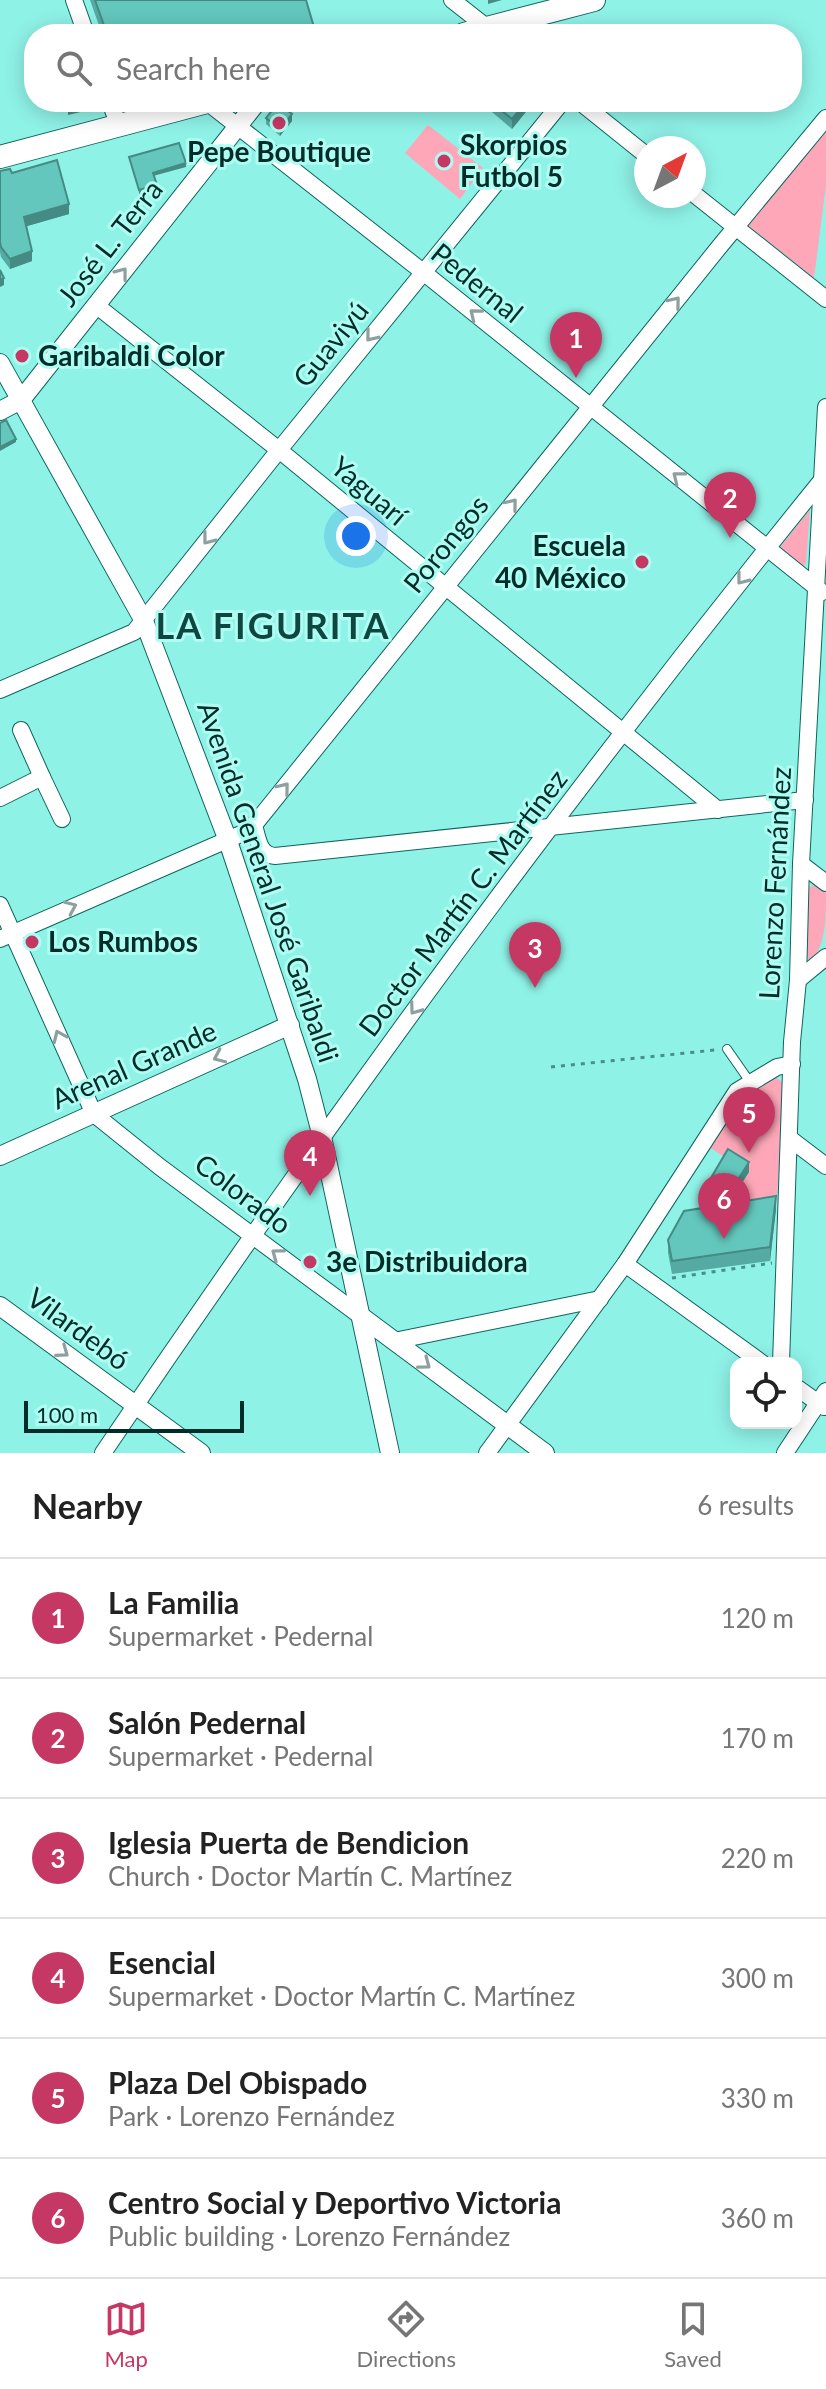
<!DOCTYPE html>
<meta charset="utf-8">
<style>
body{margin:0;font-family:Lato,sans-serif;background:#f6f6f6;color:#222}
.controls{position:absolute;right:24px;bottom:24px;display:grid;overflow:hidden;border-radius:16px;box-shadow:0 4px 20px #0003}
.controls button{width:72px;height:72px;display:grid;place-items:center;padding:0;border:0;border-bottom:2px solid #e0e0e0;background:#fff;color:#222;font:40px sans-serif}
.compass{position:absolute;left:634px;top:136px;width:72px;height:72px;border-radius:50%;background:#fff;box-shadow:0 4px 20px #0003;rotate:41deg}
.scale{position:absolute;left:24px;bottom:20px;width:220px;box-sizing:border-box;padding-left:8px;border:4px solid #002d2a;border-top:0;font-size:22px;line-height:28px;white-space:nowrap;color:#002d2a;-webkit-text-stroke:6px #affcf2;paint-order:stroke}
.you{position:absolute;left:356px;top:536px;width:28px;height:28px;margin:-20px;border:6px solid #fff;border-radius:50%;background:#1a73e8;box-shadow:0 0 0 12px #1a73e833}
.badge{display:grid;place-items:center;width:52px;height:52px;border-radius:50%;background:#c63864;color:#fff;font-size:26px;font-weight:700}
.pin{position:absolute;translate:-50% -66px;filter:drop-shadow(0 2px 4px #0008)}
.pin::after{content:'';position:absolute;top:42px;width:28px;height:24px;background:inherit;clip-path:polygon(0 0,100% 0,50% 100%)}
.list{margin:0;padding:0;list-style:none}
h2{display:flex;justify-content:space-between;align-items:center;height:104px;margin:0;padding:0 32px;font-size:34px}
h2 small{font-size:26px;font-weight:400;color:#767676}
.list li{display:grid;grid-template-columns:52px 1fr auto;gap:24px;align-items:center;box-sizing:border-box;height:120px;padding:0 32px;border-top:2px solid #e0e0e0}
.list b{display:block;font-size:30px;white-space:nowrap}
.list p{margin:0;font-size:26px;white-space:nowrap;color:#767676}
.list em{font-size:26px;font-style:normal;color:#767676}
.icon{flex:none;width:44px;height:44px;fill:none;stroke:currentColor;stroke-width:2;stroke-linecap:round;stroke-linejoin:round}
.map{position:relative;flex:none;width:826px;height:1453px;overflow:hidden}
.search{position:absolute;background:#fff;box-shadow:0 4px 20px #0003;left:24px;right:24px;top:24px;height:88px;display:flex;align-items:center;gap:20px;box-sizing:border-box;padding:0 28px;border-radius:32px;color:#767676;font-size:30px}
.sheet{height:824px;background:#fff}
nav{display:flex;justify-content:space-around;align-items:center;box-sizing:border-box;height:112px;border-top:2px solid #e0e0e0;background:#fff;font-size:22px;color:#767676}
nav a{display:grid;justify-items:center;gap:4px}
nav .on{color:#c63864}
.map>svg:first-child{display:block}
.green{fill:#fda7b8}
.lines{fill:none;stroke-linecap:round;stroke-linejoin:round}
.service-casing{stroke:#0e655e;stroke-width:10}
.minor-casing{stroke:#0e655e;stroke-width:18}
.tertiary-casing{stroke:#0e655e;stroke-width:20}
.secondary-casing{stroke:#0e655e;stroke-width:24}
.path{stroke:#478f88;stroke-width:3;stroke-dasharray:4 6;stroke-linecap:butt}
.service{stroke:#fff;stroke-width:8}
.minor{stroke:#fff;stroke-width:16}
.tertiary{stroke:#fff;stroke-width:18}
.secondary{stroke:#fff;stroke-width:22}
.wall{fill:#55aba3}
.shaded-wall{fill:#458b84}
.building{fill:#63c7bd;stroke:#458b84;stroke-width:2}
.oneway{stroke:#8ca09f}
.poi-dot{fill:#c63864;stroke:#affcf2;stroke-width:3}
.labels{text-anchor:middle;stroke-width:6;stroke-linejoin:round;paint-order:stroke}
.poi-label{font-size:28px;font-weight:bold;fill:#002d2a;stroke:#affcf2;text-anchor:start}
.street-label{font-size:28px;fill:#002d2a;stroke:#affcf2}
.district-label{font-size:36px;font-weight:bold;letter-spacing:2px;fill:#0e4742;stroke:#affcf2}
</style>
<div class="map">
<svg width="826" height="1453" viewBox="0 0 826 1453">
<rect width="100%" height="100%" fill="#8ff2e7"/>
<!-- green -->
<g class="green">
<path d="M428 125 483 168 460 199 405 153Z"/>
<path d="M826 129V185L814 278 746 224Z"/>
<path d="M810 510 806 563 803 567 780 547Z"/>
<path d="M813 885 826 893C826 916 826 949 810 960L804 955 807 889Z"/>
<path d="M777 1078 783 1083 785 1088 776 1209 719 1219 748 1172 709 1147C727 1119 742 1087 777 1078Z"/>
</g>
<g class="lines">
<defs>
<path id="service" d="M727 1049 750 1082"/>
<g id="minor">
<path d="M74 0 86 34"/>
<path d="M452 0 494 33"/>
<path d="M110 102 119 126"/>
<path d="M207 102 423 272 822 592"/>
<path d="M580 102 646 155"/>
<path d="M694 194 826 299"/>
<path d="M97 306 279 450 718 810"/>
<path d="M0 690 134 632 279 450 562 102"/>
<path d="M42 777 62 819"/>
<path d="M0 798 42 777 21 730"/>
<path d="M254 825C258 839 259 855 275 856L805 800"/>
<path d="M801 864 826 883"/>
<path d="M0 905 94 1114 160 1167 362 1317"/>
<path d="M0 939 250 830 720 246 826 118"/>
<path d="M798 980 826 957"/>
<path d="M789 1138 826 1166"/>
<path d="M625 1264 762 1363"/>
<path d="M394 1341 600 1299"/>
<path d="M781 1363 792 1042 798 980 801 864 826 407"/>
<path d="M796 1387 824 1407"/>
<path d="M103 1453C330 1117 571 790 826 475"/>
<path d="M487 1453 625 1264 737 1091 777 1067 792 1064"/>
<path d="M785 1453 826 1391"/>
</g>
<g id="tertiary">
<path d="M0 363 144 621 227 838 307 1079 322 1137 390 1453"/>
<path d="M0 411 21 400 257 102"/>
<path d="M0 1156 290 1025"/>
<path d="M0 1306 201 1453"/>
<path d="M362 1317 545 1453"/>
</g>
<g id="secondary">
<path d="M464 34 594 0"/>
<path d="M0 157 207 102"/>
</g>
</defs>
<!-- service casing -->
<use href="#service" class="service-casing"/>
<!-- minor casing -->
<use href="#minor" class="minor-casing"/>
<!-- tertiary casing -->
<use href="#tertiary" class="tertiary-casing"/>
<!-- secondary casing -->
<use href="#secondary" class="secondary-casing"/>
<!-- path -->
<g class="path">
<path d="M551 1067 715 1050"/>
<path d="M672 1278 772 1263"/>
</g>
<!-- service -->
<use href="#service" class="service"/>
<!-- minor -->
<use href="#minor" class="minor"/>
<!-- tertiary -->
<use href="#tertiary" class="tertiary"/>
<!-- secondary -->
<use href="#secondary" class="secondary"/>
</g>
<!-- wall -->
<g class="wall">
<path d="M90 0H306L316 34H102Z"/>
<path d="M484 102H530L529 108 512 129 486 107Z"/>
<path d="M266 118 292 121 280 136 266 124Z"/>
<path d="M0 171 12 173 69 214 27 226 32 261 10 269 1 257 0 252Z"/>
<path d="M749 1172 729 1203 776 1209 770 1261 672 1274 668 1253V1240L704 1207 701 1205V1195Z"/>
</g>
<!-- shaded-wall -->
<g class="shaded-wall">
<path d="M488 0H502L488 4Z"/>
<path d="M526 102H530L529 108 512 129V119Z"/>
<path d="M89 103V110L68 115V109Z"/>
<path d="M292 114V121L280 136V129Z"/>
<path d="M186 163V167L153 176V173Z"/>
<path d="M157 185V189L139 194V190Z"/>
<path d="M69 204V214L24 227V217Z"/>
<path d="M32 251V261L10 269V259Z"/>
<path d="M4 278V285L0 287V280Z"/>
<path d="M16 439V442L0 451V447Z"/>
<path d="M749 1162V1172L720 1217V1207Z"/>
<path d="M776 1196V1209L770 1261V1247Z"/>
</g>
<!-- building -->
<g class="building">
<path d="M95 0H306L316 34H107Z"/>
<path d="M66 102H88L89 103 68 109Z"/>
<path d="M491 102H526L512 119Z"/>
<path d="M278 103 292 114 280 129 266 118Z"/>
<path d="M179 143 186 163 153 173 157 185 139 190 129 157Z"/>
<path d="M57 160 69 204 24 217 32 251 10 259 1 247 0 242V171L10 169 12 173Z"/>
<path d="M0 270 4 278 0 280Z"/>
<path d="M6 420 16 439 0 447V423Z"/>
<path d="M728 1149 749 1162 722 1205H717L701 1195Z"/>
<path d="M776 1196 770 1247 672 1261 668 1240 684 1211Z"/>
</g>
<!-- one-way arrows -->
<defs><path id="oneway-chevron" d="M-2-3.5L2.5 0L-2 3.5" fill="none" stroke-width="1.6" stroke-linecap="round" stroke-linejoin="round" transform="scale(2)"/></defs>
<g class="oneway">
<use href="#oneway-chevron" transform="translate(122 273) rotate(-52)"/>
<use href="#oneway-chevron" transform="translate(675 302) rotate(-51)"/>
<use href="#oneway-chevron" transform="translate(475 314) rotate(-141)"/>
<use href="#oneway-chevron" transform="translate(371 336) rotate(129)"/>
<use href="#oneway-chevron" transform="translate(678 477) rotate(-142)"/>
<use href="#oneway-chevron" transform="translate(512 504) rotate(-51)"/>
<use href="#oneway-chevron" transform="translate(208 539) rotate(128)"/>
<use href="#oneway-chevron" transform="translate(742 579) rotate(128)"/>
<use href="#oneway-chevron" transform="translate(284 788) rotate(-51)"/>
<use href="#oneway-chevron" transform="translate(71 907) rotate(-24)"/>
<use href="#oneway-chevron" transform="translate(415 1009) rotate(126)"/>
<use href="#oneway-chevron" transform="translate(59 1036) rotate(-114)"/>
<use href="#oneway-chevron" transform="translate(219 1057) rotate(156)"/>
<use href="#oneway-chevron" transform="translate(277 1254) rotate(-143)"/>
<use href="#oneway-chevron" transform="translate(63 1352) rotate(36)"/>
<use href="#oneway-chevron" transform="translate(425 1364) rotate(37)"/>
</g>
<!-- markers -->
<g class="poi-dot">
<circle cx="279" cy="123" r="8"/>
<circle cx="444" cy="161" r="8"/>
<circle cx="22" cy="356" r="8"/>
<circle cx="642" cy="562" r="8"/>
<circle cx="32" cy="942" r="8"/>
<circle cx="310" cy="1262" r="8"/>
</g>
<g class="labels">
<!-- poi labels -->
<g class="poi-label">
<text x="460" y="155">Skorpios<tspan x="460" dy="32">Futbol 5</tspan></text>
<text x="279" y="162" text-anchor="middle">Pepe Boutique</text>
<text x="38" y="366">Garibaldi Color</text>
<text x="626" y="556" text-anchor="end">Escuela<tspan x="626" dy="32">40 México</tspan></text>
<text x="48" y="952">Los Rumbos</text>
<text x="326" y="1272">3e Distribuidora</text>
</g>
<!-- street labels -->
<g class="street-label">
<text transform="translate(110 243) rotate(-52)" y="10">José L. Terra</text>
<text transform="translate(477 283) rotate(39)" y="10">Pedernal</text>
<text transform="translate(331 344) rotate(-51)" y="10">Guaviyú</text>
<text transform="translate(369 491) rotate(40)" y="10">Yaguarí</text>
<text transform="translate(446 544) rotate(-51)" y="10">Porongos</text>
<text transform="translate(268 882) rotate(71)" y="10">Avenida General José Garibaldi</text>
<text transform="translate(775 883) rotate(-87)" y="10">Lorenzo Fernández</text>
<text transform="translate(463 903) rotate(-53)" y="10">Doctor Martín C. Martínez</text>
<text transform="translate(134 1065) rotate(-24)" y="10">Arenal Grande</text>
<text transform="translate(243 1194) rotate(37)" y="10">Colorado</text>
<text transform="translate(78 1329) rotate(36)" y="10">Vilardebó</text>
</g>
<!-- district labels -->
<g class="district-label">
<text x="273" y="639">LA FIGURITA</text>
</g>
</g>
</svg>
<div class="controls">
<button><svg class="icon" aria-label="locate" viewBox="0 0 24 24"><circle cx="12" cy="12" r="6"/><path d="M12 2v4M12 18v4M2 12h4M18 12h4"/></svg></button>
</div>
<svg class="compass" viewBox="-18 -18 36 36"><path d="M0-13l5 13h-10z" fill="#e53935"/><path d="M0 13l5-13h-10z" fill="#767676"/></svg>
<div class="scale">100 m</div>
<div class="you"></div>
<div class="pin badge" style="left:576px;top:378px">1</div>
<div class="pin badge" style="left:730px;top:538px">2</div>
<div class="pin badge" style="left:535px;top:988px">3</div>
<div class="pin badge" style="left:310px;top:1196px">4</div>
<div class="pin badge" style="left:749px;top:1153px">5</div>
<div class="pin badge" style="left:724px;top:1239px">6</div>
<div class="search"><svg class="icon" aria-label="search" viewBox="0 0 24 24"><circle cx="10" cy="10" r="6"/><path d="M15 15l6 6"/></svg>Search here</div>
</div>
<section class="sheet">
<h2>Nearby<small>6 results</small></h2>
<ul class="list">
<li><span class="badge">1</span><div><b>La Familia</b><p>Supermarket · Pedernal</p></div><em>120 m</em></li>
<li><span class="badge">2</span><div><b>Salón Pedernal</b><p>Supermarket · Pedernal</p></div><em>170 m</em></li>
<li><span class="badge">3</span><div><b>Iglesia Puerta de Bendicion</b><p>Church · Doctor Martín C. Martínez</p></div><em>220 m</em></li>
<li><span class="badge">4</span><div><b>Esencial</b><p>Supermarket · Doctor Martín C. Martínez</p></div><em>300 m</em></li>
<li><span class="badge">5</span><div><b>Plaza Del Obispado</b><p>Park · Lorenzo Fernández</p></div><em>330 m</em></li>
<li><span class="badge">6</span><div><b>Centro Social y Deportivo Victoria</b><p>Public building · Lorenzo Fernández</p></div><em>360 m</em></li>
</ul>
</section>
<nav>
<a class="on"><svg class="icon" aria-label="map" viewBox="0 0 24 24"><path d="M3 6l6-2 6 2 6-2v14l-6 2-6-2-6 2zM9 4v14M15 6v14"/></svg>Map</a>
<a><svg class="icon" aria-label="directions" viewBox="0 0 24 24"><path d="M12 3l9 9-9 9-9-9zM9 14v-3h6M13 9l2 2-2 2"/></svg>Directions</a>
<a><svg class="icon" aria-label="saved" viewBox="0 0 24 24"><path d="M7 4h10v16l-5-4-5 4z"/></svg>Saved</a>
</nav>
